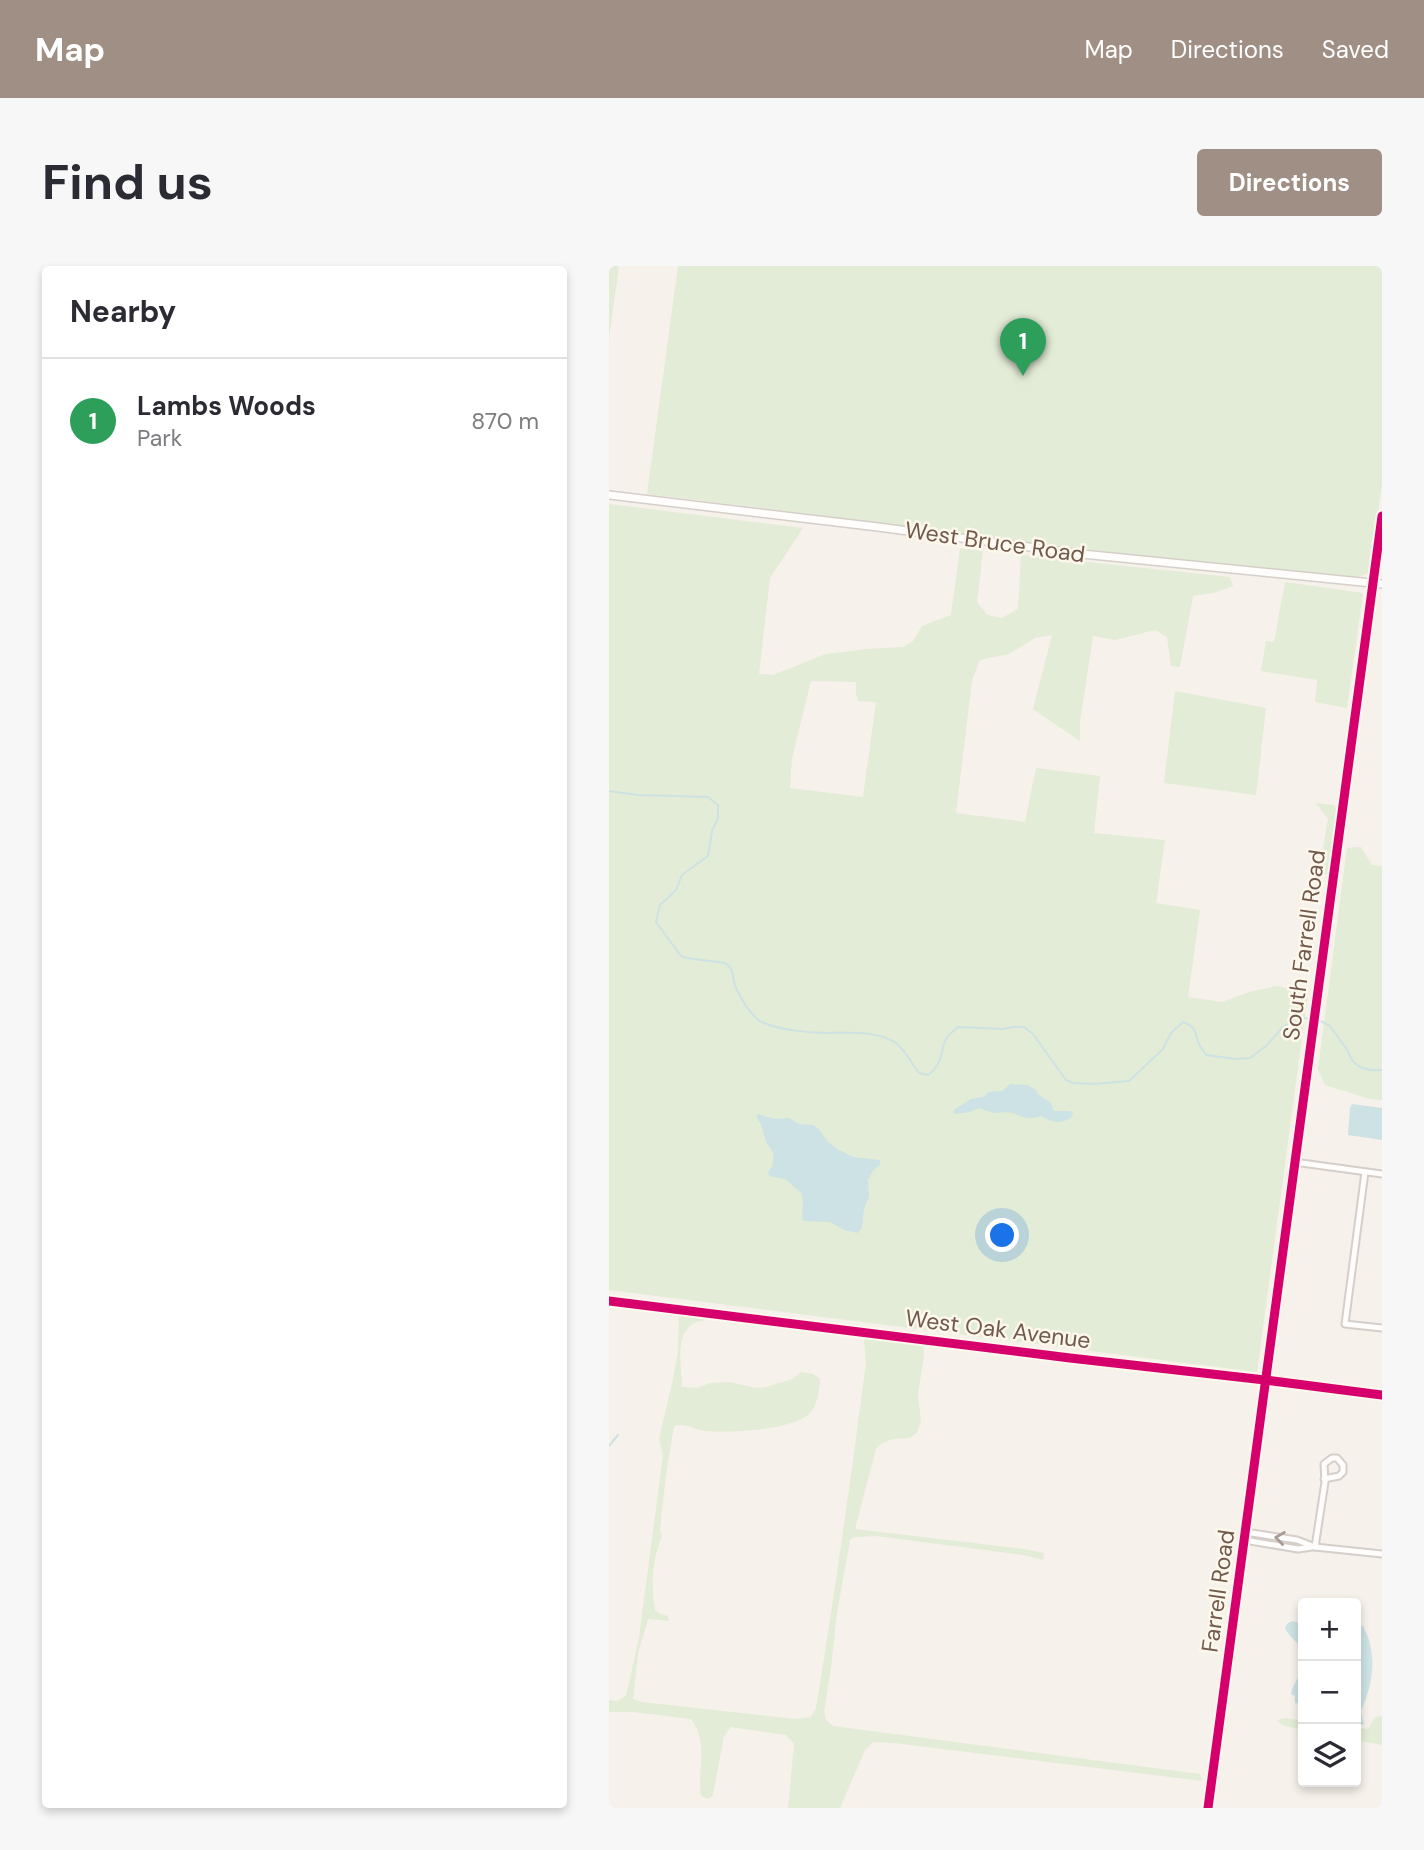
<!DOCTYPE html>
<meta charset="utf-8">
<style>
body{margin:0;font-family:"DM Sans",sans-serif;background:#f7f7f7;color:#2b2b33}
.controls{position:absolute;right:21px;bottom:21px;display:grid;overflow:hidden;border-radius:7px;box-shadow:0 4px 10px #0003}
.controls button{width:63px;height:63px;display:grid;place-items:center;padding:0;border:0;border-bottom:2px solid #e1e1e2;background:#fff;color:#2b2b33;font:35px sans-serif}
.you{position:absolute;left:394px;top:970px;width:24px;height:24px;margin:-18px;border:5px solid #fff;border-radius:50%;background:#1a73e8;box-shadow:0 0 0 10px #1a73e833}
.badge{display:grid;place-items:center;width:46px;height:46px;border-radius:50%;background:#a08f84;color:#fff;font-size:23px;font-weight:700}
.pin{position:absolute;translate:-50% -58px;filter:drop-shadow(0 2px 4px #0008)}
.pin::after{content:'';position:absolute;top:37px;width:24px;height:21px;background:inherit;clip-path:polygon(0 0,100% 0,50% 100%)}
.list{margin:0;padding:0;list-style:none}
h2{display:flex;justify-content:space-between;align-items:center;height:91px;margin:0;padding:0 28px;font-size:30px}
h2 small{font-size:23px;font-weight:400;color:#7c7c81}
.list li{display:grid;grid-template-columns:46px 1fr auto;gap:21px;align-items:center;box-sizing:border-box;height:126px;padding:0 28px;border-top:2px solid #e1e1e2}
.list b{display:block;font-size:26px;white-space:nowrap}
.list p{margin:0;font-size:23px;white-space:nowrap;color:#7c7c81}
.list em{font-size:23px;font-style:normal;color:#7c7c81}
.icon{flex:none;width:38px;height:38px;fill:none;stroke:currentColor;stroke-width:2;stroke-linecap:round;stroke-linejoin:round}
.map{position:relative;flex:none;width:773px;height:1542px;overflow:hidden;border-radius:7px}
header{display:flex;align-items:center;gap:42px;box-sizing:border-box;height:98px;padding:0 35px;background:#a08f84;color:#fff}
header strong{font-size:33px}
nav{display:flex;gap:38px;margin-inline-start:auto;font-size:24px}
.intro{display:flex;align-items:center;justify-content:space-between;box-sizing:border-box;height:168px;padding:0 42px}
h1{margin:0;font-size:49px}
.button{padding:18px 32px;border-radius:7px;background:#a08f84;color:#fff;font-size:24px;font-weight:700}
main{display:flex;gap:42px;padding:0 42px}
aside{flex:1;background:#fff;border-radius:7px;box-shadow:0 4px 10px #0003}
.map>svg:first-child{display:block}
.green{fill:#e3ecd6;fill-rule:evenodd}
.water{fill:#cde2e4}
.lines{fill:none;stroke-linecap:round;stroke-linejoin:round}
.stream{stroke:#cde2e4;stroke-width:2}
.minor-casing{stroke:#d5cec9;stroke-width:9}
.tertiary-casing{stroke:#d5cec9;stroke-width:10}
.minor{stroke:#fefdfc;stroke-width:5}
.tertiary{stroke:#fefdfc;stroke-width:7}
.cycleway-casing{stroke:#fdf7ec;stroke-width:13}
.cycleway{stroke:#d6006c;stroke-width:9}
.oneway{stroke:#a99b93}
.labels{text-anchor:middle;stroke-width:5;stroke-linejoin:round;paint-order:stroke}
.street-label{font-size:23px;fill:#715a4d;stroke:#fdf7ec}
</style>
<header>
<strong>Map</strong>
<nav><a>Map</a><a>Directions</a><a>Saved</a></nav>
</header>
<div class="intro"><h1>Find us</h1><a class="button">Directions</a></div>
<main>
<aside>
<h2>Nearby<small></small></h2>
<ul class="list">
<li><span class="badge" style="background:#2e9e5b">1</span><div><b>Lambs Woods</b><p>Park</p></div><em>870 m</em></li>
</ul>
</aside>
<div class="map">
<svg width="773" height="1542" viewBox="0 0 773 1542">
<rect width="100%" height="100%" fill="#f6f1ea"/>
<!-- green -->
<g class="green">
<path d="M0 0H10L0 72Z"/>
<path d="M69 0H773V219L761 302 759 307 747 312C510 291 274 256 38 228Z"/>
<path d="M0 238 194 262 161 312 150 408 164 409 217 388 259 383 294 381 304 375 313 360 342 349 351 282 374 285 368 336 378 349 393 352 409 343 412 289 621 311 624 320 604 327 584 330 571 401 562 400 558 371 546 364 506 374 484 370 471 456V475L424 443 443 369 426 372 400 388 371 394 363 414 347 547 416 556 427 502 491 510 485 567 556 574 547 637 591 644 579 731 613 736 640 726 668 720 699 727 648 1106 0 1024ZM202 415 247 416V428L249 435 267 436 254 531 181 522 183 492Z"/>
<path d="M676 316 754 327 738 442 706 436 708 414 652 405 657 375 665 376Z"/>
<path d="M566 425 657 442 647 529 555 517Z"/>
<path d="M707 537 725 539 729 546 720 608H714L715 599 713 588 719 553Z"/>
<path d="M752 581 763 599 773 600V834L761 833 716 819 709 803 738 582Z"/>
<path d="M70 1048 92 1050 96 1054C91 1055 83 1057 80 1061 66 1073 73 1105 73 1121L88 1122 101 1117 120 1116 147 1122 157 1121 184 1113 192 1106 204 1108 211 1113C210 1126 209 1140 199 1149 181 1164 120 1167 97 1165 86 1164 76 1156 65 1160L57 1209 51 1263 53 1270C43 1295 42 1317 46 1344L51 1348 59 1350 60 1355 39 1353 29 1387 24 1433 33 1436 187 1453 202 1451 207 1442C226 1327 242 1212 257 1097L255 1074 262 1070 314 1080 315 1089 309 1128 312 1156 308 1166 301 1172 284 1173 273 1177 267 1183 246 1263 416 1283 435 1287 434 1294 414 1289 267 1270 246 1271 241 1274 228 1347 222 1402 215 1445 217 1454 224 1460 591 1508 593 1515 285 1477 264 1476 256 1484 231 1542H179L185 1478 177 1469 122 1461 115 1470 104 1529 99 1533 92 1530C88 1504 100 1476 82 1453L24 1446H0V1434L8 1435 17 1430 30 1372 54 1189 50 1173 64 1113 69 1085Z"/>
<path d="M773 1450V1479L747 1474V1462L759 1463 766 1451Z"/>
<path d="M677 1452 694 1455V1464L673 1459 668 1454Z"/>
</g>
<!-- water -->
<g class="water">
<path d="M401 818 419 819 427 824 429 828 442 837 445 845H461L464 847 462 852C449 859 444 856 432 850 414 856 413 848 398 846 395 846 391 847 387 847 382 847 376 844 370 842L361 846 346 848 344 846 346 843 362 833 374 831 379 826 393 825Z"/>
<path d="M743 838 773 842V874L739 869 741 842Z"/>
<path d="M149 848 166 853 180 852 190 858 204 859 210 863 219 876 230 884 244 891 271 894V899L264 905 259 914 260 931 255 942 253 962 248 967 235 964 221 956 194 955 193 951 194 935 192 927 176 913 160 910 159 906 163 900 165 888C162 883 157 877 156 872 153 862 154 860 147 851Z"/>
<path d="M684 1355 694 1359V1399C693 1373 685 1379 676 1362L679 1357Z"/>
<path d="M747 1359 754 1360C766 1382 766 1408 757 1432 752 1446 751 1442 755 1458L749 1460 747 1459Z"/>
<path d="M694 1401V1438L686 1437V1430L682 1428C684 1417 691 1411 694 1401Z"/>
</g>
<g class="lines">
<!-- stream -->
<g class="stream">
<path d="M0 525 29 529 99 531 109 539V552L103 565 99 590 73 609 67 624 51 639 47 656 72 690 77 692 116 697C127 703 122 714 128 724 133 734 144 753 155 757 171 764 201 767 218 767 239 767 268 764 287 777 296 784 303 798 310 807L319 809C338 795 329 781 340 769 343 766 346 764 349 761L394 763 404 761H415L424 768 457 814 464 817 484 818 520 815 554 783 562 767 574 756C588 761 586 768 590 778 592 782 595 785 597 789L626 793 641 792 657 780 674 761 688 751 702 753"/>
<path d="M708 753 721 760 739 785C744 802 757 805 773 804"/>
<path d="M0 1180 9 1169"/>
</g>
<defs>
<g id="minor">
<path d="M685 896 773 908"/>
<path d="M756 906 736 1058 773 1062"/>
<path d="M636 1266 688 1274 706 1281 773 1288"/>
<path d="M635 1274 689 1283 703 1281"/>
<path d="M706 1281 716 1216 715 1198 723 1192H728L734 1199V1206L730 1210 715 1213"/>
</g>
<g id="tertiary">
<path d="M0 229 269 261 473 288 773 318"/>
<path d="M0 1035 461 1092 656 1114 773 1129"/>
<path d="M599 1542 773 250"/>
</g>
</defs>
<!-- minor casing -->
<use href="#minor" class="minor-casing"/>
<!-- tertiary casing -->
<use href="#tertiary" class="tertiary-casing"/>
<!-- minor -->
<use href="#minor" class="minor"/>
<!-- tertiary -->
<use href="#tertiary" class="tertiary"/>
<defs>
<g id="cycleway">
<path d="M0 1035 461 1092 656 1114 773 1129"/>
<path d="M599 1542 773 250"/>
</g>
</defs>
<!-- cycleway casing -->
<use href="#cycleway" class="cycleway-casing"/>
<!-- cycleway -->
<use href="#cycleway" class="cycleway"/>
</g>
<!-- one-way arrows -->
<defs><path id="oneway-chevron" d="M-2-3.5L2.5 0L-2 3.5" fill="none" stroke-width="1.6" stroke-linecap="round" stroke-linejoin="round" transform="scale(1.75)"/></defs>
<use class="oneway" href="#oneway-chevron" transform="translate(671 1272) rotate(-172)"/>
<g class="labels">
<!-- street labels -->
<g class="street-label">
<text transform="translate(386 276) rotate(8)" y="8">West Bruce Road</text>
<text transform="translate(695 679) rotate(-82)" y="8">South Farrell Road</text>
<text transform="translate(389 1063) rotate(7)" y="8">West Oak Avenue</text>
<text transform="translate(609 1325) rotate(-82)" y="8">Farrell Road</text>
</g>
</g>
</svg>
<div class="controls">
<button>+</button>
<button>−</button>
<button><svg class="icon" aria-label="layers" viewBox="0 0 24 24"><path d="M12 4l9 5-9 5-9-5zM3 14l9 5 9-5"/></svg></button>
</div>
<div class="you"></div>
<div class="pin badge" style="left:414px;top:110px;background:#2e9e5b">1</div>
</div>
</main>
